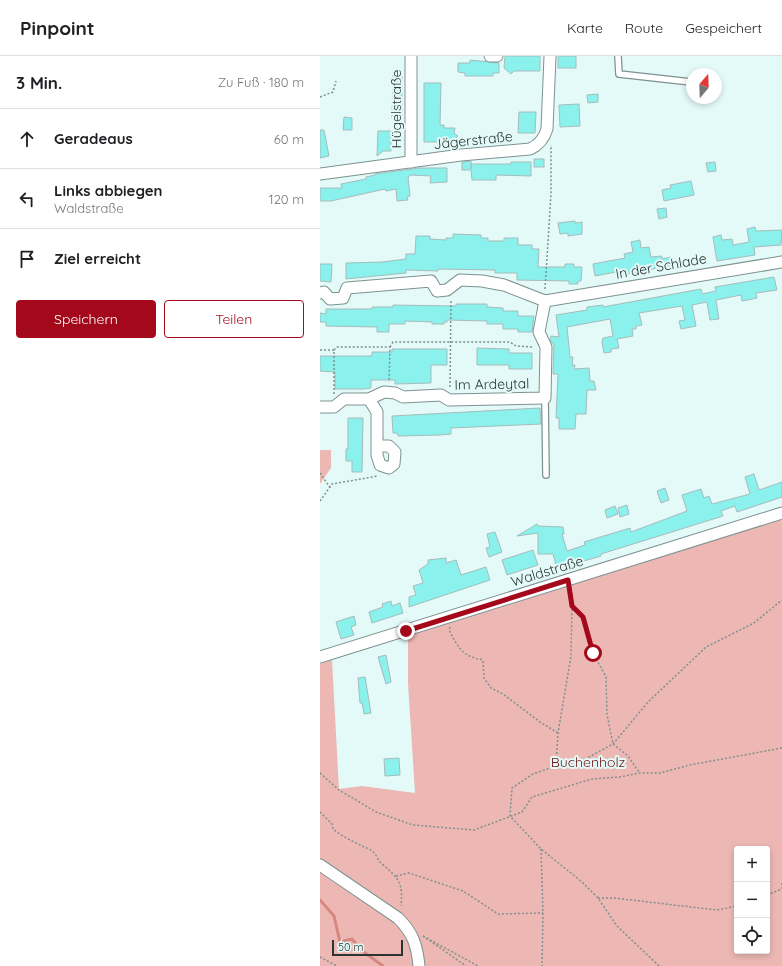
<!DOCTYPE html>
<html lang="de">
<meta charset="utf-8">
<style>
body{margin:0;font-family:Quicksand,sans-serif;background:#f2f2f2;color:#202124}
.controls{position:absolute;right:12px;bottom:12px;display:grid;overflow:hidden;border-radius:4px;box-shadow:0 2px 6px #0003}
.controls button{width:36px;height:36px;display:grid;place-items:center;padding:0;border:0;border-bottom:1px solid #e0e0e0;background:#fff;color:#202124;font:20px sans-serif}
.compass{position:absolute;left:366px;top:12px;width:36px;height:36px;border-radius:50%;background:#fff;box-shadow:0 2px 6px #0003;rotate:19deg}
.scale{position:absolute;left:12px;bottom:10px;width:71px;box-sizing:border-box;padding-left:4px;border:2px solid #2c3434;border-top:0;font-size:11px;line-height:14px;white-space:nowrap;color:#2c3434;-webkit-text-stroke:3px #e3faf9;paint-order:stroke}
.stop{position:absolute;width:12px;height:12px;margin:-9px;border:3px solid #a4091b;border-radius:50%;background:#fff}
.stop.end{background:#a4091b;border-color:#fff;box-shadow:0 1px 4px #0008}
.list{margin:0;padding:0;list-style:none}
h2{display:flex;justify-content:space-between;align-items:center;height:52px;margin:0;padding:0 16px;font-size:17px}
h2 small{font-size:13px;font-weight:400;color:#757577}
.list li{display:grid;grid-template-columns:26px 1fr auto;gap:12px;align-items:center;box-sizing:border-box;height:60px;padding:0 16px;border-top:1px solid #e0e0e0}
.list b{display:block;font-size:15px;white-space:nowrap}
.list p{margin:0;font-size:13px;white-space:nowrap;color:#757577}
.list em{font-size:13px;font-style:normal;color:#757577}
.actions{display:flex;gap:8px;padding:12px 16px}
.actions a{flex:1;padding:9px 0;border:1px solid #a4091b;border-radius:4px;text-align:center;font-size:14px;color:#a4091b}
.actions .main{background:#a4091b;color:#fff}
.icon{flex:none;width:22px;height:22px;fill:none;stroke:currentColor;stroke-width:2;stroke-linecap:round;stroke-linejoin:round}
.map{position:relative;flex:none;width:462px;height:910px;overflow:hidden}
header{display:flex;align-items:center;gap:24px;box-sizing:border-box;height:56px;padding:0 20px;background:#fff;border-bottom:1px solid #e0e0e0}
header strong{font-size:19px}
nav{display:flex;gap:22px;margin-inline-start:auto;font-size:14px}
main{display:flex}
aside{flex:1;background:#fff}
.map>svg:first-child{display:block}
.green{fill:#edb8b3;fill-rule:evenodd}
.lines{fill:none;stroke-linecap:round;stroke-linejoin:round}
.stream{stroke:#d58780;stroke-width:3}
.building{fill:#8af1ed;stroke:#a6bcbb}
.service-casing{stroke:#7d9291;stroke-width:8}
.minor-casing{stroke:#7d9291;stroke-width:13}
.path{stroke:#808f8f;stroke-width:1.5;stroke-dasharray:2 2;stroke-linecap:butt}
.service{stroke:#fff;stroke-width:5.5}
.minor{stroke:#fff;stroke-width:11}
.route{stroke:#a4091b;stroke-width:5}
.labels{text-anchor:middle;stroke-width:4;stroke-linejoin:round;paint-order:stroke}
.street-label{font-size:14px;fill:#2c3434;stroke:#e3faf9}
.park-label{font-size:14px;fill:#701216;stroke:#e3faf9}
</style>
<header>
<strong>Pinpoint</strong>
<nav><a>Karte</a><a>Route</a><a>Gespeichert</a></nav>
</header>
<main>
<aside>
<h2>3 Min.<small>Zu Fuß · 180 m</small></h2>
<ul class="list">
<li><svg class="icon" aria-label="ahead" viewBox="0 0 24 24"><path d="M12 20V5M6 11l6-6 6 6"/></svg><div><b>Geradeaus</b></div><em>60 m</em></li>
<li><svg class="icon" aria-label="left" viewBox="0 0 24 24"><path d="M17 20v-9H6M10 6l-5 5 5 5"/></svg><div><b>Links abbiegen</b><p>Waldstraße</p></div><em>120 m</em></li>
<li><svg class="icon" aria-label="arrive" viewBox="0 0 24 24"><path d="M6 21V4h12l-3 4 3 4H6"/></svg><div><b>Ziel erreicht</b></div></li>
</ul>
<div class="actions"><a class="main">Speichern</a><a>Teilen</a></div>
</aside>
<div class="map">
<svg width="462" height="910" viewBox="0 0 462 910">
<rect width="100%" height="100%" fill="#e3faf9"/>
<!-- green -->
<g class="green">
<path d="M0 394H11V412L0 428Z"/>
<path d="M462 462V910H0V608L12 604 19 733 42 730 95 737 88 627V579ZM417 793H447V895H417Z"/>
</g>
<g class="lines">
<!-- stream -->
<path class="stream" d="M0 844 14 860 20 886 32 883 41 894 63 910"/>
</g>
<!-- building -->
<g class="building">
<path d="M185 0H220V15H194L191 18 184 12Z"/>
<rect x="238" y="0" width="18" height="12"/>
<path d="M150 4 179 7V17H173V20H145V17L138 16V7H150Z"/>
<path d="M73 18H82V63L72 62Z"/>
<path d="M104 27H121L120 69H124V72H135L134 77 138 80 132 86H104Z"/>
<path d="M278 38V46L268 47 267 39Z"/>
<path d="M259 48 260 70 240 71 239 49Z"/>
<path d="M199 56H216L215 77H198Z"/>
<path d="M24 61 32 62V74H23Z"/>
<path d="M0 74H4L9 100 0 102Z"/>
<path d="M58 75H71V95H63L57 100Z"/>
<rect x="214" y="103" width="10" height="8"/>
<path d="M151 105V113V108H191V106H211V120L176 119V124H152L151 114H142V106Z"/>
<path d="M395 106 396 115 388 116 386 107Z"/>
<path d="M99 112H127V126L110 127 111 120 91 119 88 121 90 140 87 141 88 144 77 145 76 133 66 135 65 133 11 145H0V132H22L21 128 46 123V121L55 119V118Z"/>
<path d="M371 125 374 139 344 145 342 134 351 132 350 129Z"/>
<path d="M346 152 347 161 339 163 337 153Z"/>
<path d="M255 165V167L262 166V178L248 180V177L240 178 238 167Z"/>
<path d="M435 171 436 175 462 174 461 189 434 191 435 199 397 205 393 181 401 179 402 184 412 183 413 189 429 186 427 173Z"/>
<path d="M133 178 161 179V182H168V185H184V182H198V189H212V193H219L218 211H245V208H254V211H262L261 225H258V228H249V225L197 224V217H175V214L118 213V215L86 214V217L26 223V207L62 206 86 203V198H95L96 180H110V183L126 184V182H133Z"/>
<path d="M320 184 321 192 329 191 331 201 342 200V203L351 201 353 209 307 218H303L302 215 275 220 273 208 305 202 304 198 313 196 311 186Z"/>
<path d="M0 208H12L11 226 0 225Z"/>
<path d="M454 221 457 234 436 237 437 242 422 245 421 239 396 244 399 263 390 264 387 246 372 249 376 270 361 273 359 265 365 264 362 250 319 257 322 269 316 270V273H312L313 280 297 283 299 292 291 293V296L284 297 282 286 283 282 293 280 290 263 247 271 250 301H253L252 309H255L254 313 269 312 270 325H274L276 334H267L266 358H256L255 373H239V362H236L238 318H233L234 289 230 284 231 280 239 281 236 259 267 254V251L283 249V251L381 233 382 238 396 235 395 231Z"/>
<path d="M136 248H167V251L183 252V255H198V260H214L212 276H198V273H183V268H167V265L127 264V266H124V268H112V266L85 265V268H69V276H57V271L6 270V266H0V257L6 258V253H52V251H73V249L136 250Z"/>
<path d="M157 292 189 293V297H212V313H189V309H157Z"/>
<path d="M72 293H127V309H111V327L75 328V324H51V332L44 333H15V316L0 315V300H52V296H72Z"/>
<path d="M220 352 221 368 131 372V378L120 379 78 380 77 377H73L72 360Z"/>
<path d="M28 362H43L42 416H32V405H26V393H28Z"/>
<path d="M434 418 439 434 462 426V441L417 456 415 450 401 455 403 460 281 498V500L271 503 237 512 233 498H218V477L197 480 217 468 218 470 243 471 244 478H242L247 495 265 489 264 486 310 472 311 476 367 455 362 439 381 433 384 442 389 440 392 448 430 438 425 421Z"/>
<path d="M345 432 349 444 341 447 337 435Z"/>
<path d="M307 449 309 458 300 461 298 452Z"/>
<path d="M295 450 298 458 287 462 285 454Z"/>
<path d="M175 476 182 496 169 501 166 492 170 491 167 478Z"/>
<path d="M213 494 218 509 187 519 182 504Z"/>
<path d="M126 502V507L136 504 141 519 166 511 170 524 89 551V541L96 539 93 530 103 527 99 514 108 508V504Z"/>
<path d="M71 545 72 550 80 547 83 557 52 567 49 556 63 551 62 548Z"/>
<path d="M34 560 36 569 31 571 34 579 21 583 16 566Z"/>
<path d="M66 599 71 626 66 628 58 601Z"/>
<path d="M45 621 51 657 44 658 42 647H40L38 622Z"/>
<path d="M79 702 80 719 65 720 64 703Z"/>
</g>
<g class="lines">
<defs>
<g id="service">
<path d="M298 0 299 18 371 26"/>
<path d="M225 342 226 419"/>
</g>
<g id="minor">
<path d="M91 0V106"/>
<path d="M170 0H177"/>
<path d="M0 118 141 99 210 93C219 89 224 83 227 73L230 0"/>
<path d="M0 237 4 236 10 243 23 242 27 232 111 225 117 235 127 234 140 224 162 225 184 229 225 245 462 206"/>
<path d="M49 343 57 356V399L60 409 69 412 74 408 75 396 69 390H57"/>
<path d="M0 351H14L24 343H49L64 336 75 337 83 341 121 339 129 344 225 342 226 291 219 276 225 245"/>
<path d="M0 601 462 457"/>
<path d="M0 809 78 862C93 877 97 889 99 910"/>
</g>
</defs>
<!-- service casing -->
<use href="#service" class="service-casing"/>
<!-- minor casing -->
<use href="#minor" class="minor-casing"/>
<!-- path -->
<g class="path">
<path d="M0 41 13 36 16 25"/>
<path d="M225 233 231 138V89"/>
<path d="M70 291 73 286H190L196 290 214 291"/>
<path d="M0 294H14V338"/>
<path d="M14 294 17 291H70L69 326"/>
<path d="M130 331 131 243"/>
<path d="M0 417 11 433"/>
<path d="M0 445 12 428 58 420"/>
<path d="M250 534 252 550 263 561 273 597 286 621 287 658 293 688 308 700 319 716"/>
<path d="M130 571 129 574C139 593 142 600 163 604L164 622 171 632 183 638 220 666 238 677"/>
<path d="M236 710 238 677 251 600 252 551"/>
<path d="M0 717 19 734 56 756 93 769 154 774 202 756 212 741 272 723 300 721 319 717H340L370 709 462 692"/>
<path d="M0 756 12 768 13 773C24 782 38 788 51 794 57 798 57 804 62 808 80 823 83 828 81 850"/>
<path d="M221 793 223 857 222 910"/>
<path d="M76 820 89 817 143 835 178 858 223 857"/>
<path d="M462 833V825"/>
<path d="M447 839 462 833"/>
<path d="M278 842H294L397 854 417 850"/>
<path d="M103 880 158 910"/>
<path d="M103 880 146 910"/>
<path d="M0 901 17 910"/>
<path d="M339 910 297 870 278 842 262 826 221 793 190 760 192 732 213 718 236 710 258 707 293 688 328 646 386 591 434 567 462 544"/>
</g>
<!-- service -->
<use href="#service" class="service"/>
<!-- minor -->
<use href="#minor" class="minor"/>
</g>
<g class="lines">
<!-- route -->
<path class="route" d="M86 575 248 524 252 550 263 561 273 597"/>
</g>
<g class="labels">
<!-- street labels -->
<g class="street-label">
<text transform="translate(76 53) rotate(-90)" y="5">Hügelstraße</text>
<text transform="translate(153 84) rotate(-6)" y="5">Jägerstraße</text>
<text transform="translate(341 210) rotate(-10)" y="5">In der Schlade</text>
<text transform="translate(172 328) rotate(-1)" y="5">Im Ardeytal</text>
<text transform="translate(227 515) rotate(-17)" y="5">Waldstraße</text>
</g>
<!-- park labels -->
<g class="park-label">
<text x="268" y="711">Buchenholz</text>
</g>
</g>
</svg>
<div class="controls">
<button>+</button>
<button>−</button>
<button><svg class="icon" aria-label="locate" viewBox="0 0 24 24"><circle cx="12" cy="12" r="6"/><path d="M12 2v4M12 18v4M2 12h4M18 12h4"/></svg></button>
</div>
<svg class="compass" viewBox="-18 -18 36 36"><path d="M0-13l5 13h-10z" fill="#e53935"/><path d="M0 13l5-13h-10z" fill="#757577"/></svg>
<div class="scale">50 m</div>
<div class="stop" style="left:273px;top:597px"></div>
<div class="stop end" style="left:86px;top:575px"></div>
</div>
</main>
